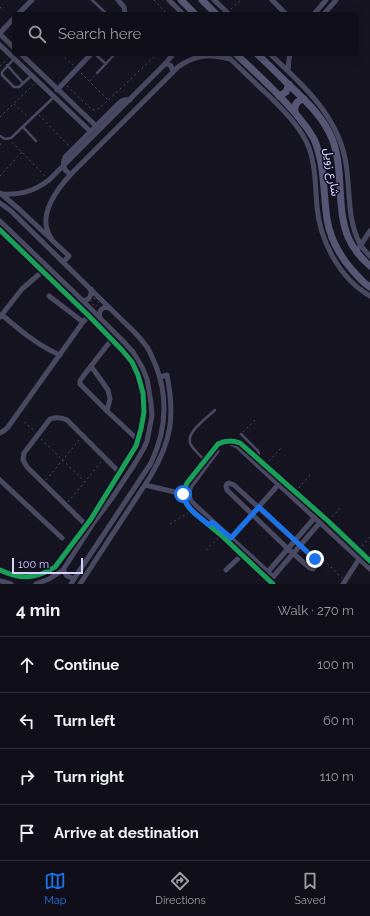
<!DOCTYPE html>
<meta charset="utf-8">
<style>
body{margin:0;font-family:Raleway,Vazirmatn,sans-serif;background:#191822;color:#f1f3f6}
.scale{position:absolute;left:12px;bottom:10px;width:71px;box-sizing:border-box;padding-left:4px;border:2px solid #d9d4ff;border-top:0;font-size:11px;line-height:14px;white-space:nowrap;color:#d9d4ff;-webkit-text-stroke:3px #130f26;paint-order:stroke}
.stop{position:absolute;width:12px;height:12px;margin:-9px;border:3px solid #1a73e8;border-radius:50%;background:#fff}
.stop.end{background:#1a73e8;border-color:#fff;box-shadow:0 1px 4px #0008}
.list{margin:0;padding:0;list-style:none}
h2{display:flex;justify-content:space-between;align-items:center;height:52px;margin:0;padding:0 16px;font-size:17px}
h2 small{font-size:13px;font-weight:400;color:#9c9ca2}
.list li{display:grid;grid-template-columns:26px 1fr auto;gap:12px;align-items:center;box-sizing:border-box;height:56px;padding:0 16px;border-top:1px solid #302f38}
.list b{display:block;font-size:15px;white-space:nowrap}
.list em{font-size:13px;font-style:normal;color:#9c9ca2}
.icon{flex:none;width:22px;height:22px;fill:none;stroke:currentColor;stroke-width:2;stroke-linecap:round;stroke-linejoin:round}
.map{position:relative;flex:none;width:370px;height:584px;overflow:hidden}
.search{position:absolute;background:#100f19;box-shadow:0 2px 10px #0003;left:12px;right:12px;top:12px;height:44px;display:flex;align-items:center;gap:10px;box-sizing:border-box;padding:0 14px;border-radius:4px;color:#9c9ca2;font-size:15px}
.sheet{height:276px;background:#100f19}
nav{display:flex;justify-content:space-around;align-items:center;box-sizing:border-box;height:56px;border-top:1px solid #302f38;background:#100f19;font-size:11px;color:#9c9ca2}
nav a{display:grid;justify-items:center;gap:2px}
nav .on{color:#1a73e8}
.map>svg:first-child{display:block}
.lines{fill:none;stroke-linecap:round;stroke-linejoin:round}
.path{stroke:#44505f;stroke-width:1;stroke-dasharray:2 3;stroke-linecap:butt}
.lane{stroke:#4a4962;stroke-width:2.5}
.street{stroke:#4a4962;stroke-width:5}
.secondary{stroke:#575674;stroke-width:7}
.cycleway-casing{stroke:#130f26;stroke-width:8}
.cycleway{stroke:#1a9f57;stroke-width:5}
.route{stroke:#1a73e8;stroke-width:5}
.labels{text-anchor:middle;stroke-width:3;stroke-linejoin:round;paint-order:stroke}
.street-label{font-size:12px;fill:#d9d4ff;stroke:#130f26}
</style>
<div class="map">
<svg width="370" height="584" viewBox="0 0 370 584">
<rect width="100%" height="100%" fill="#161421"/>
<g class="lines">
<!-- path -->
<g class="path">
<path d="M154 0 167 14"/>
<path d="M0 7 4 11"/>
<path d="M231 9 241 0"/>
<path d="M61 54 73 65"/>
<path d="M0 66 8 59"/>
<path d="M81 73 108 100"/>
<path d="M90 81 94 76"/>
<path d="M67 86 91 109 95 110 100 108 157 54"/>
<path d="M14 104 28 117"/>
<path d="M39 115 69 146"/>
<path d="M0 117 34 84"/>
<path d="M12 142 46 177"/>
<path d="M0 145 2 142"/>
<path d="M0 176 22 152"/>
<path d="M94 298 99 303 95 307 90 301Z"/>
<path d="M24 422 35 431"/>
<path d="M243 432 257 418"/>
<path d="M41 439 85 482"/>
<path d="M269 461 281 448"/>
<path d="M46 480 80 439"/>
<path d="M299 488 310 475"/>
<path d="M68 502 102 461"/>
<path d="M332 517 342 506"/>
<path d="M170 524 188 513"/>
<path d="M362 546 370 537"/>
<path d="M206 550 218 538"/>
<path d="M320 556 342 578"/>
</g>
<!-- lane -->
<g class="lane">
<path d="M92 0 107 14"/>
<path d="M95 54 106 64"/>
<path d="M14 59 2 72V75L14 87H19L31 76"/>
<path d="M7 65 23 83"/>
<path d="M97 73 115 54"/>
<path d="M23 127 36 141"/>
<path d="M0 136 5 139 11 138 54 97"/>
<path d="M241 434 258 451 259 454 257 458"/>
<path d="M204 460C200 455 194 450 191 445 184 433 207 418 215 410"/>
</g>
<!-- street -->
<g class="street">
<path d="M118 0 124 7 125 14"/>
<path d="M169 0 183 14"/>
<path d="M214 0 229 14"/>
<path d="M272 0 286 14"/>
<path d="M18 14 32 0"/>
<path d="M314 14 326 0"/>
<path d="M324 14 336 0"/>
<path d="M0 33 14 18"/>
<path d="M0 34 14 48"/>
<path d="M0 45 90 131"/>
<path d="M21 54 96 126"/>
<path d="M225 54C239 67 253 81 267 94 281 108 297 123 306 141 316 161 315 185 317 207 320 241 340 279 370 296"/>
<path d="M270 54C301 83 336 114 345 158 351 187 346 218 360 244 363 249 367 253 370 256"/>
<path d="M166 63 171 66 173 71"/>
<path d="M288 70 289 59 290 54"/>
<path d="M57 90 91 54"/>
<path d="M71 174C63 171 62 165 65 157L119 103C122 100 125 99 130 100"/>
<path d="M0 193 20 210 69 256 63 262"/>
<path d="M0 194C20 195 33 192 49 180L166 63 173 54"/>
<path d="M0 203 11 211 128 326C135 332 141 339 147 347 151 353 153 360 156 366 169 400 166 431 151 463L74 579 71 584"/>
<path d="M0 221 83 301 122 340 133 352 142 367 147 379 151 403 152 416 147 441 144 448 134 465 112 498 94 522 63 570 49 579 36 584"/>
<path d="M0 230 89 316 122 350 132 362 138 375 143 393 144 412 141 429 136 446 91 519 55 567C36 579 21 580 0 570"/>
<path d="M52 240C49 235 47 231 46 225 44 207 59 187 71 174L178 67C196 54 210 54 230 59"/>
<path d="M356 252 370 231"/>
<path d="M49 296 83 322"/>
<path d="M83 301C89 300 92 295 91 289"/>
<path d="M2 315C20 330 38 346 60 355"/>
<path d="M0 317 22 289 44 270"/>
<path d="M100 318C98 311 102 306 109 308"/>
<path d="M112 339 81 379 80 381V384L107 411 138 440"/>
<path d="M91 366 108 390 110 399 107 411"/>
<path d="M0 433 5 430 8 427 83 322 89 316"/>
<path d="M232 444 237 446 370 569"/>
<path d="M217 451 191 486C188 492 189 496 191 501 218 527 246 551 273 577"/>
<path d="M0 480 62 538"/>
<path d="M229 483 234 485 315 559C317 563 317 566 313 569L310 568 288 549 227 490 226 486 227 484Z"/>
<path d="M145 485 183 494"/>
<path d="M86 525 27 467 23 460 24 453 50 419C56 417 61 417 67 420L120 473"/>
<path d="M231 538 279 484"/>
<path d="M63 570 67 576 74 579"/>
<path d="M226 570 245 552"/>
<path d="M266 574 317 515"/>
<path d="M272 578 323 519"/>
<path d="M1 581 11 584"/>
<path d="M80 584 150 477C172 440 175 416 167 375L160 377"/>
<path d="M273 584 221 535 192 511 187 505 184 499 183 494 187 483 218 444C226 440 232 440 240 443L328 521 370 561"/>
<path d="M343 584 361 556"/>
</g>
<!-- secondary -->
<g class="secondary">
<path d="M181 0 195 14"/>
<path d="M202 0 216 14"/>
<path d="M236 54C258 75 281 95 300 119 305 125 310 132 314 139 325 164 323 192 327 219 330 238 340 256 352 270 358 276 363 283 370 287"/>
<path d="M257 54C268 64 278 74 288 84 306 101 324 117 333 141 344 172 336 207 348 237 353 249 361 258 370 266"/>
<path d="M279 96 286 92 289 84"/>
<path d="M295 112C294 105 297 100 304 99"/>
</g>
<defs>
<g id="cycleway">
<path d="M0 230 89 316 122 350 132 362 138 375 143 393 144 412 141 429 136 446 91 519 55 567C36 579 21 580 0 570"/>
<path d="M273 584 221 535 192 511 187 505 184 499 183 494 187 483 218 444C226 440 232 440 240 443L328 521 370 561"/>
</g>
</defs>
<!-- cycleway casing -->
<use href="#cycleway" class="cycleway-casing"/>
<!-- cycleway -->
<use href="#cycleway" class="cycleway"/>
</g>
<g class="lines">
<!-- route -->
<path class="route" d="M183 494C186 508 198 516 209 525L212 522 231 538 259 507 315 559"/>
</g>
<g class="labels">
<!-- street labels -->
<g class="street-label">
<text transform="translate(332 172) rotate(81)" y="4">شارع زويل</text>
</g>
</g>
</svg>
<div class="scale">100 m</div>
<div class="stop" style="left:183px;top:494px"></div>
<div class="stop end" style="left:315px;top:559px"></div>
<div class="search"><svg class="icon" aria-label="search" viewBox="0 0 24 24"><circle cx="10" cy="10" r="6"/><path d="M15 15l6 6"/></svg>Search here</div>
</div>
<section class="sheet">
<h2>4 min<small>Walk · 270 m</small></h2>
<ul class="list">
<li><svg class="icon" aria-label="ahead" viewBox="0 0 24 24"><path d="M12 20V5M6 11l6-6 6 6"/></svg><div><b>Continue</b></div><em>100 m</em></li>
<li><svg class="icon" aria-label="left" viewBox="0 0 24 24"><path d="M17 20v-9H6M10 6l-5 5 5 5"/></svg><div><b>Turn left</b></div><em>60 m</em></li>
<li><svg class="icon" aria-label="right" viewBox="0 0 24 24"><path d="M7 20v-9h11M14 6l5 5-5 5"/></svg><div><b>Turn right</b></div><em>110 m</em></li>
<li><svg class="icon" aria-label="arrive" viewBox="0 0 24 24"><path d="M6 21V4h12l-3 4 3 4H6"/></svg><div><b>Arrive at destination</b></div></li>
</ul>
</section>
<nav>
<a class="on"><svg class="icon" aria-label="map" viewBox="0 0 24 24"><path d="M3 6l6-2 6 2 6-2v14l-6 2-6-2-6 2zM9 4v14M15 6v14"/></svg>Map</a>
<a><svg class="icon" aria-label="directions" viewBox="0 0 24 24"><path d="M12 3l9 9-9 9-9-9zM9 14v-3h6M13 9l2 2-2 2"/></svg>Directions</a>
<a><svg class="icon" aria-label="saved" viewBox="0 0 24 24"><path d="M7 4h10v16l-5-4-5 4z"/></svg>Saved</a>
</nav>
